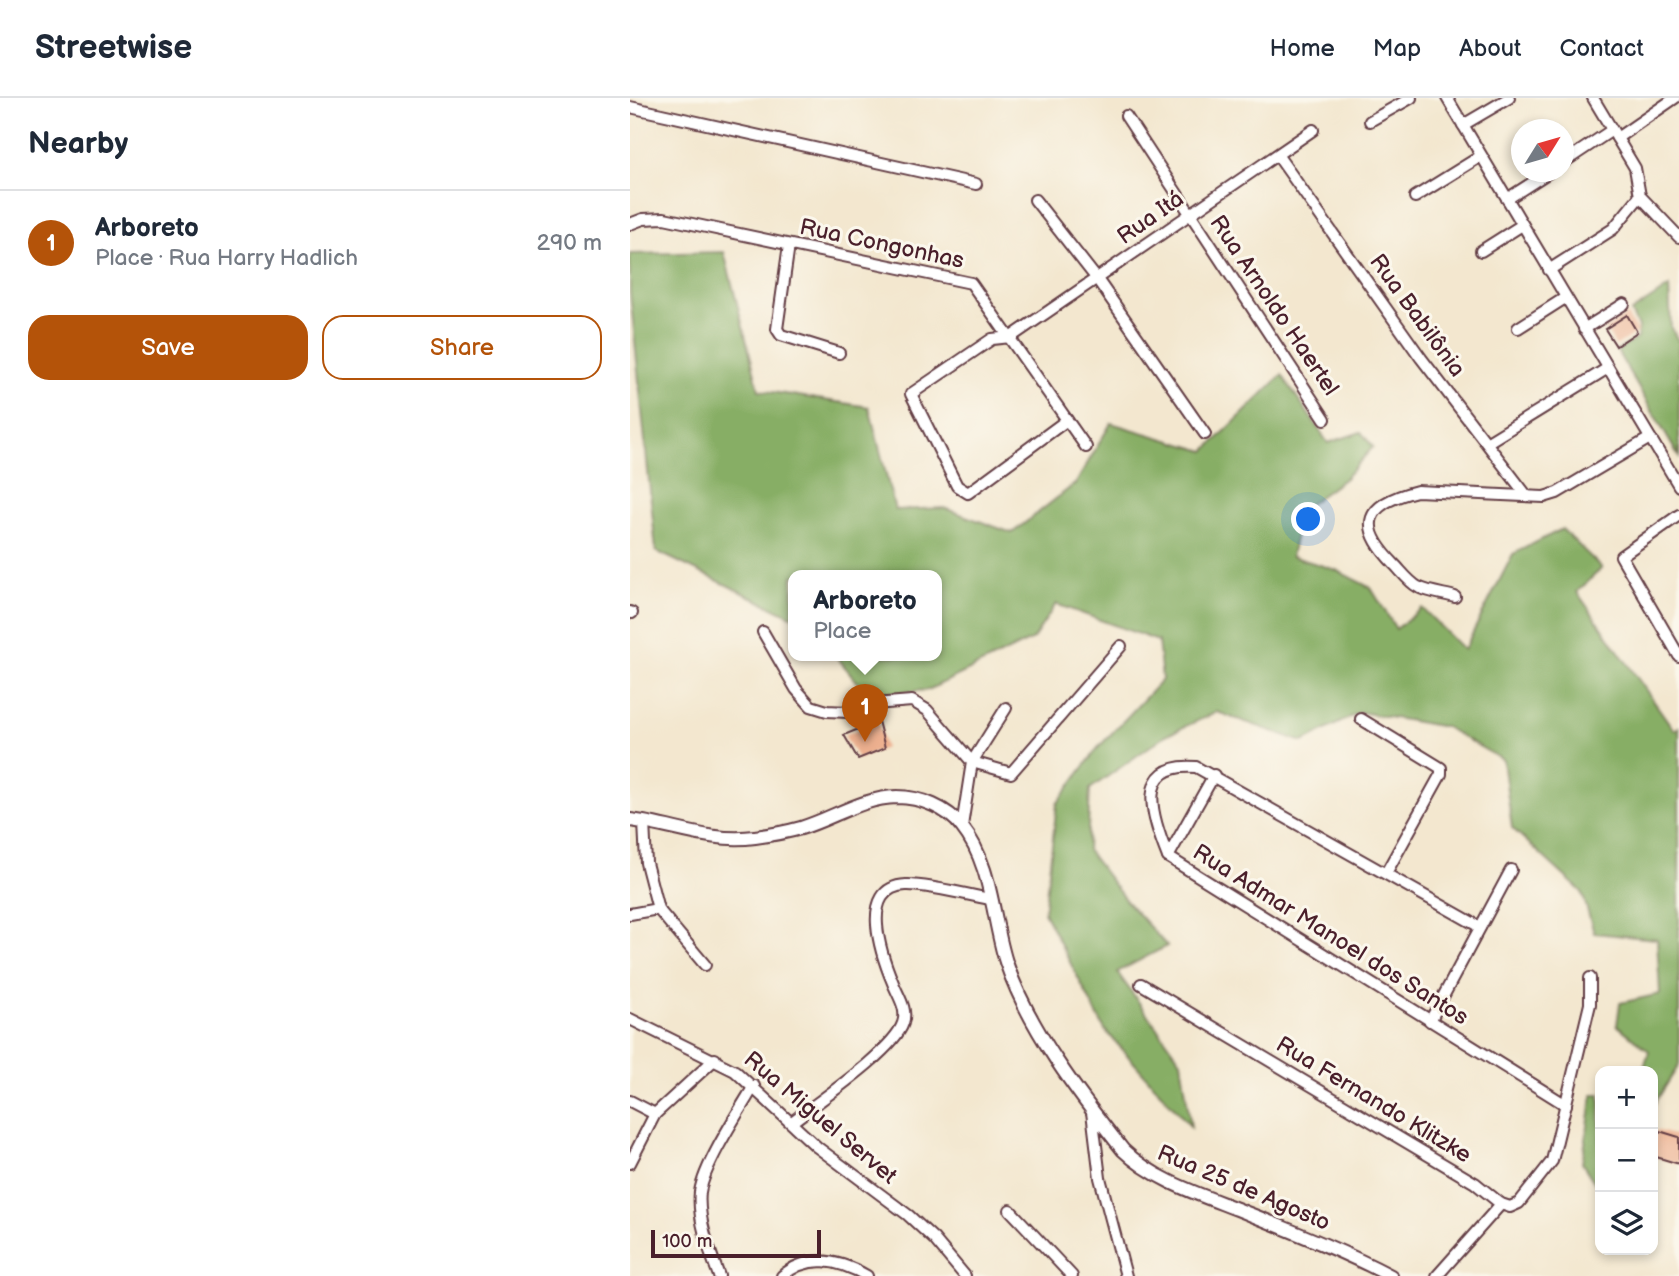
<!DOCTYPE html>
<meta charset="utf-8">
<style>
body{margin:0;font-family:"Balsamiq Sans",sans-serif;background:#f2f2f3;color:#1f2937}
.controls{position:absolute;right:21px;bottom:21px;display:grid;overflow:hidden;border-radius:14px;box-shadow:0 4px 10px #0003}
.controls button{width:63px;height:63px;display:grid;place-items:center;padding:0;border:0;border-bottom:2px solid #e0e1e3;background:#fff;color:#1f2937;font:35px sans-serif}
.compass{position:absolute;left:881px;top:21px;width:63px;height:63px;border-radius:50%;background:#fff;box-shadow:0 4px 10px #0003;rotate:53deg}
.scale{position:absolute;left:21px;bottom:18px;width:170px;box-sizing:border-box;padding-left:7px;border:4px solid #4a1f2b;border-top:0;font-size:19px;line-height:24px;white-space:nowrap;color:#4a1f2b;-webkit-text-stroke:5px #fbf7ec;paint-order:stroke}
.you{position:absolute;left:679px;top:422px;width:24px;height:24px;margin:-18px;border:5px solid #fff;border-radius:50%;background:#1a73e8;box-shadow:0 0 0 10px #1a73e833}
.badge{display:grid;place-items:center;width:46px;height:46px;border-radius:50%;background:#b45309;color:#fff;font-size:23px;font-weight:700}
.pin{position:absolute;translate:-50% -58px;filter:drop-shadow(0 2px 4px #0008)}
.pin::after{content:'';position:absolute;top:37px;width:24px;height:21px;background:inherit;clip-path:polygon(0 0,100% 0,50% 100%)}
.popup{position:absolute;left:158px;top:472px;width:154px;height:91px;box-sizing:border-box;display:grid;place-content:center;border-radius:14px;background:#fff;filter:drop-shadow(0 2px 5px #0005);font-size:23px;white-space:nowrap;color:#747a83}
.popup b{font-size:26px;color:#1f2937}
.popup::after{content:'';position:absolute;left:50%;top:100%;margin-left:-14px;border:14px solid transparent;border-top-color:#fff}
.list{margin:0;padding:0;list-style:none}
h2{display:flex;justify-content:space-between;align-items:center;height:91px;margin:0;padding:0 28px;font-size:30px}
h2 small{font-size:23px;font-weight:400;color:#747a83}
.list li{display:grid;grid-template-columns:46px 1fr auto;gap:21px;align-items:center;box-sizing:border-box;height:105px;padding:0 28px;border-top:2px solid #e0e1e3}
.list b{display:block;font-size:26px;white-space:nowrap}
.list p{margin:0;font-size:23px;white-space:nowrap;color:#747a83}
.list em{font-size:23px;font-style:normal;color:#747a83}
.actions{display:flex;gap:14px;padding:21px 28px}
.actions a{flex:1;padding:16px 0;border:2px solid #b45309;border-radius:21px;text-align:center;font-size:24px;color:#b45309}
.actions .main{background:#b45309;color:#fff}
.icon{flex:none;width:38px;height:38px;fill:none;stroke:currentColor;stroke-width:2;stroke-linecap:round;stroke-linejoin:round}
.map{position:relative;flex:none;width:1049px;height:1178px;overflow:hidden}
header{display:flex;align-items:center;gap:42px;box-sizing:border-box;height:98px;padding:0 35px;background:#fff;border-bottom:2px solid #e0e1e3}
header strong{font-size:33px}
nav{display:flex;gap:38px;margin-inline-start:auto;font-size:24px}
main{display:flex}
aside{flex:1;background:#fff}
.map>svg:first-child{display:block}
.forest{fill:#87ae65;stroke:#686648;stroke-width:2}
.building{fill:#edb08f}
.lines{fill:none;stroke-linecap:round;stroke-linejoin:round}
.minor-casing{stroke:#633d44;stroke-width:14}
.tertiary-casing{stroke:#633d44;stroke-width:16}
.minor{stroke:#fff;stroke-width:10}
.tertiary{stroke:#fff;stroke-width:12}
.labels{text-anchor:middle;stroke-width:6;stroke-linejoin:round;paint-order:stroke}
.street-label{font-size:23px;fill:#4a1f2b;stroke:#fbf7ec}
</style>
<header>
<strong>Streetwise</strong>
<nav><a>Home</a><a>Map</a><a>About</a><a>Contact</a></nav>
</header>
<main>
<aside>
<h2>Nearby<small></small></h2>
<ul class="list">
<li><span class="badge">1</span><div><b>Arboreto</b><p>Place · Rua Harry Hadlich</p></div><em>290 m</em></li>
</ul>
<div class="actions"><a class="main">Save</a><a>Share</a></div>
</aside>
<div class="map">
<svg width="1049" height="1178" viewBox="0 0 1049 1178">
<rect width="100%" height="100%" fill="#fbf7ec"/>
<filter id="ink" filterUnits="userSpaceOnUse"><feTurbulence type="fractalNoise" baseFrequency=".0143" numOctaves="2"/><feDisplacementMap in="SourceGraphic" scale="14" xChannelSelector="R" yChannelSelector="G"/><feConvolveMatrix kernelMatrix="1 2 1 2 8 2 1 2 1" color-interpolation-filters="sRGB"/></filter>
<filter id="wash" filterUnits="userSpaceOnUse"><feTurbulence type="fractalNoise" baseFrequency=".00686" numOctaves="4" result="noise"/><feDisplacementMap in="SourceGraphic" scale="28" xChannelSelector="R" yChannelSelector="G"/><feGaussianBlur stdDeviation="1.57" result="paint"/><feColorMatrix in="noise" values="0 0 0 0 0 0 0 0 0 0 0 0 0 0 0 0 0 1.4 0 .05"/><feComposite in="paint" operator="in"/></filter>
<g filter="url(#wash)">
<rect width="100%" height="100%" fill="#f3e7cf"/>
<!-- forest -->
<g class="forest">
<path d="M94 154 129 292 239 309 265 412 314 410 382 435 446 385 481 325 575 353 652 277 698 345 731 334 743 349 715 380 672 411 661 458 706 472 741 490 766 531 792 510 834 552 883 456 932 431 972 470 947 494 1044 632 1049 629V967L1023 1008V973H1013L1019 953 987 927 990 905 1030 896 1027 841 964 835 952 794 882 730 873 662 815 629 730 614 673 644 587 614 536 637 460 691 457 752 497 804 537 848 487 874 551 963 561 1029 475 932 414 814 427 706 467 651 532 582 528 543 426 506 403 541 298 592 238 597 206 558H307V478H163V519L26 453 0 194V156Z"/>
<path d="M1039 189 1041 230 1049 244V359L987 253 1007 240 1008 229 1001 214Z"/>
<path d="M963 996H970V1093L952 1065Z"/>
</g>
<g id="blocks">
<!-- building -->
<g class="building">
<path d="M997 217 1007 234 986 248 975 231Z"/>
<path d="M248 623 255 650 228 661 214 637Z"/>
<path d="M1026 1032 1049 1039V1066L1023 1058Z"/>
</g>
</g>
</g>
<g filter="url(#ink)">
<use href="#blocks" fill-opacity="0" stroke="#633d44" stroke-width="2"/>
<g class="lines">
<defs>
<g id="minor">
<path d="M817 0 1049 388"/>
<path d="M963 0 1005 70 1010 98"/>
<path d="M0 9 346 86"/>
<path d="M496 18 695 321"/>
<path d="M740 23 781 0"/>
<path d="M833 27 879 0"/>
<path d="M987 40 1045 0"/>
<path d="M648 58 791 260 897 398"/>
<path d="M934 64 982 32"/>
<path d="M1010 98 1049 139"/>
<path d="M785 99 851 58"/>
<path d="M877 101 919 74"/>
<path d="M405 102 467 181 575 336"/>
<path d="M0 126 13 121 34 120 341 185 456 349"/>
<path d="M159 147 147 231 151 237 209 255"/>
<path d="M851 153 892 127"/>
<path d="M919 172 983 131 1010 98"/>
<path d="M888 230 935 200"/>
<path d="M954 231 994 206"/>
<path d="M437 322 338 395 327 388 281 296 362 241 381 239 683 32"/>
<path d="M858 344 978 270"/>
<path d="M1049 417 991 458 1049 558"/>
<path d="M825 499C814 496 798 494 788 489 779 484 771 473 764 466 727 428 734 406 787 393L914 399 927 395 1020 340"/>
<path d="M0 514 2 515"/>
<path d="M133 534 166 591 181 608 197 613 218 614 244 606 282 603 297 612 342 664 381 675 491 548"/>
<path d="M731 621 811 670V676L756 775"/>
<path d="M14 724 16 765 28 811 75 867"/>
<path d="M332 728 342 664 376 610"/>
<path d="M538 759 584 677"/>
<path d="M0 816 28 811"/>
<path d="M850 829 566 669C502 664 523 722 538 759L936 1007"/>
<path d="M511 886 845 1085 871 1106 880 1109 889 1105 922 1063 960 906V880"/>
<path d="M0 921 105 973 187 1049 278 1117 304 1141 335 1178"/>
<path d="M800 923 881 772"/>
<path d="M0 1003 25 1016"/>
<path d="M462 1014 470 1080 496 1178"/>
<path d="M162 1024C187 1004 264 953 273 925 278 911 268 898 263 885 252 859 227 789 276 787 294 786 340 797 360 801"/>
<path d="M0 1065 25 1016 85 961"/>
<path d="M380 1112 442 1178"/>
<path d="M89 1178C80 1154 67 1120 70 1094 74 1067 109 1013 124 988"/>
<path d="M152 1178C179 1155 209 1162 237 1178"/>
<path d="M807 1178 871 1106"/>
</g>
<path id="tertiary" d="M0 722C43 727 80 745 125 739 140 737 157 734 171 730 204 720 231 700 267 699 290 699 318 710 332 729 362 766 362 820 376 864 398 930 450 998 493 1052 524 1082 568 1096 607 1111 659 1132 711 1152 761 1178"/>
</defs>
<!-- minor casing -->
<use href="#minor" class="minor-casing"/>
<!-- tertiary casing -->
<use href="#tertiary" class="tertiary-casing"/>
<!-- minor -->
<use href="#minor" class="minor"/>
<!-- tertiary -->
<use href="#tertiary" class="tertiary"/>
</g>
</g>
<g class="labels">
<!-- street labels -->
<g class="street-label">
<text transform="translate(520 119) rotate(-35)" y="8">Rua Itá</text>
<text transform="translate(252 145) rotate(12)" y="8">Rua Congonhas</text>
<text transform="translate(645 207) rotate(56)" y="8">Rua Arnoldo Haertel</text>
<text transform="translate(788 217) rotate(54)" y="8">Rua Babilônia</text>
<text transform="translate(701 836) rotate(32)" y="8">Rua Admar Manoel dos Santos</text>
<text transform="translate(744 1001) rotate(31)" y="8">Rua Fernando Klitzke</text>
<text transform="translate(191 1019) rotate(40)" y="8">Rua Miguel Servet</text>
<text transform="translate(614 1089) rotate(23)" y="8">Rua 25 de Agosto</text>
</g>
</g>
</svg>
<div class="controls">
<button>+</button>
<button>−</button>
<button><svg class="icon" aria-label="layers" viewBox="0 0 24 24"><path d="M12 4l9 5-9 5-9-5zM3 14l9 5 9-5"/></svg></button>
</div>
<svg class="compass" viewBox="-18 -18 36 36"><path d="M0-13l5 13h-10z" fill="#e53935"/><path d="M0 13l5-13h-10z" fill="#747a83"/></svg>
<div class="scale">100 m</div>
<div class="you"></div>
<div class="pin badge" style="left:235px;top:644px">1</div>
<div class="popup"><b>Arboreto</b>Place</div>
</div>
</main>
